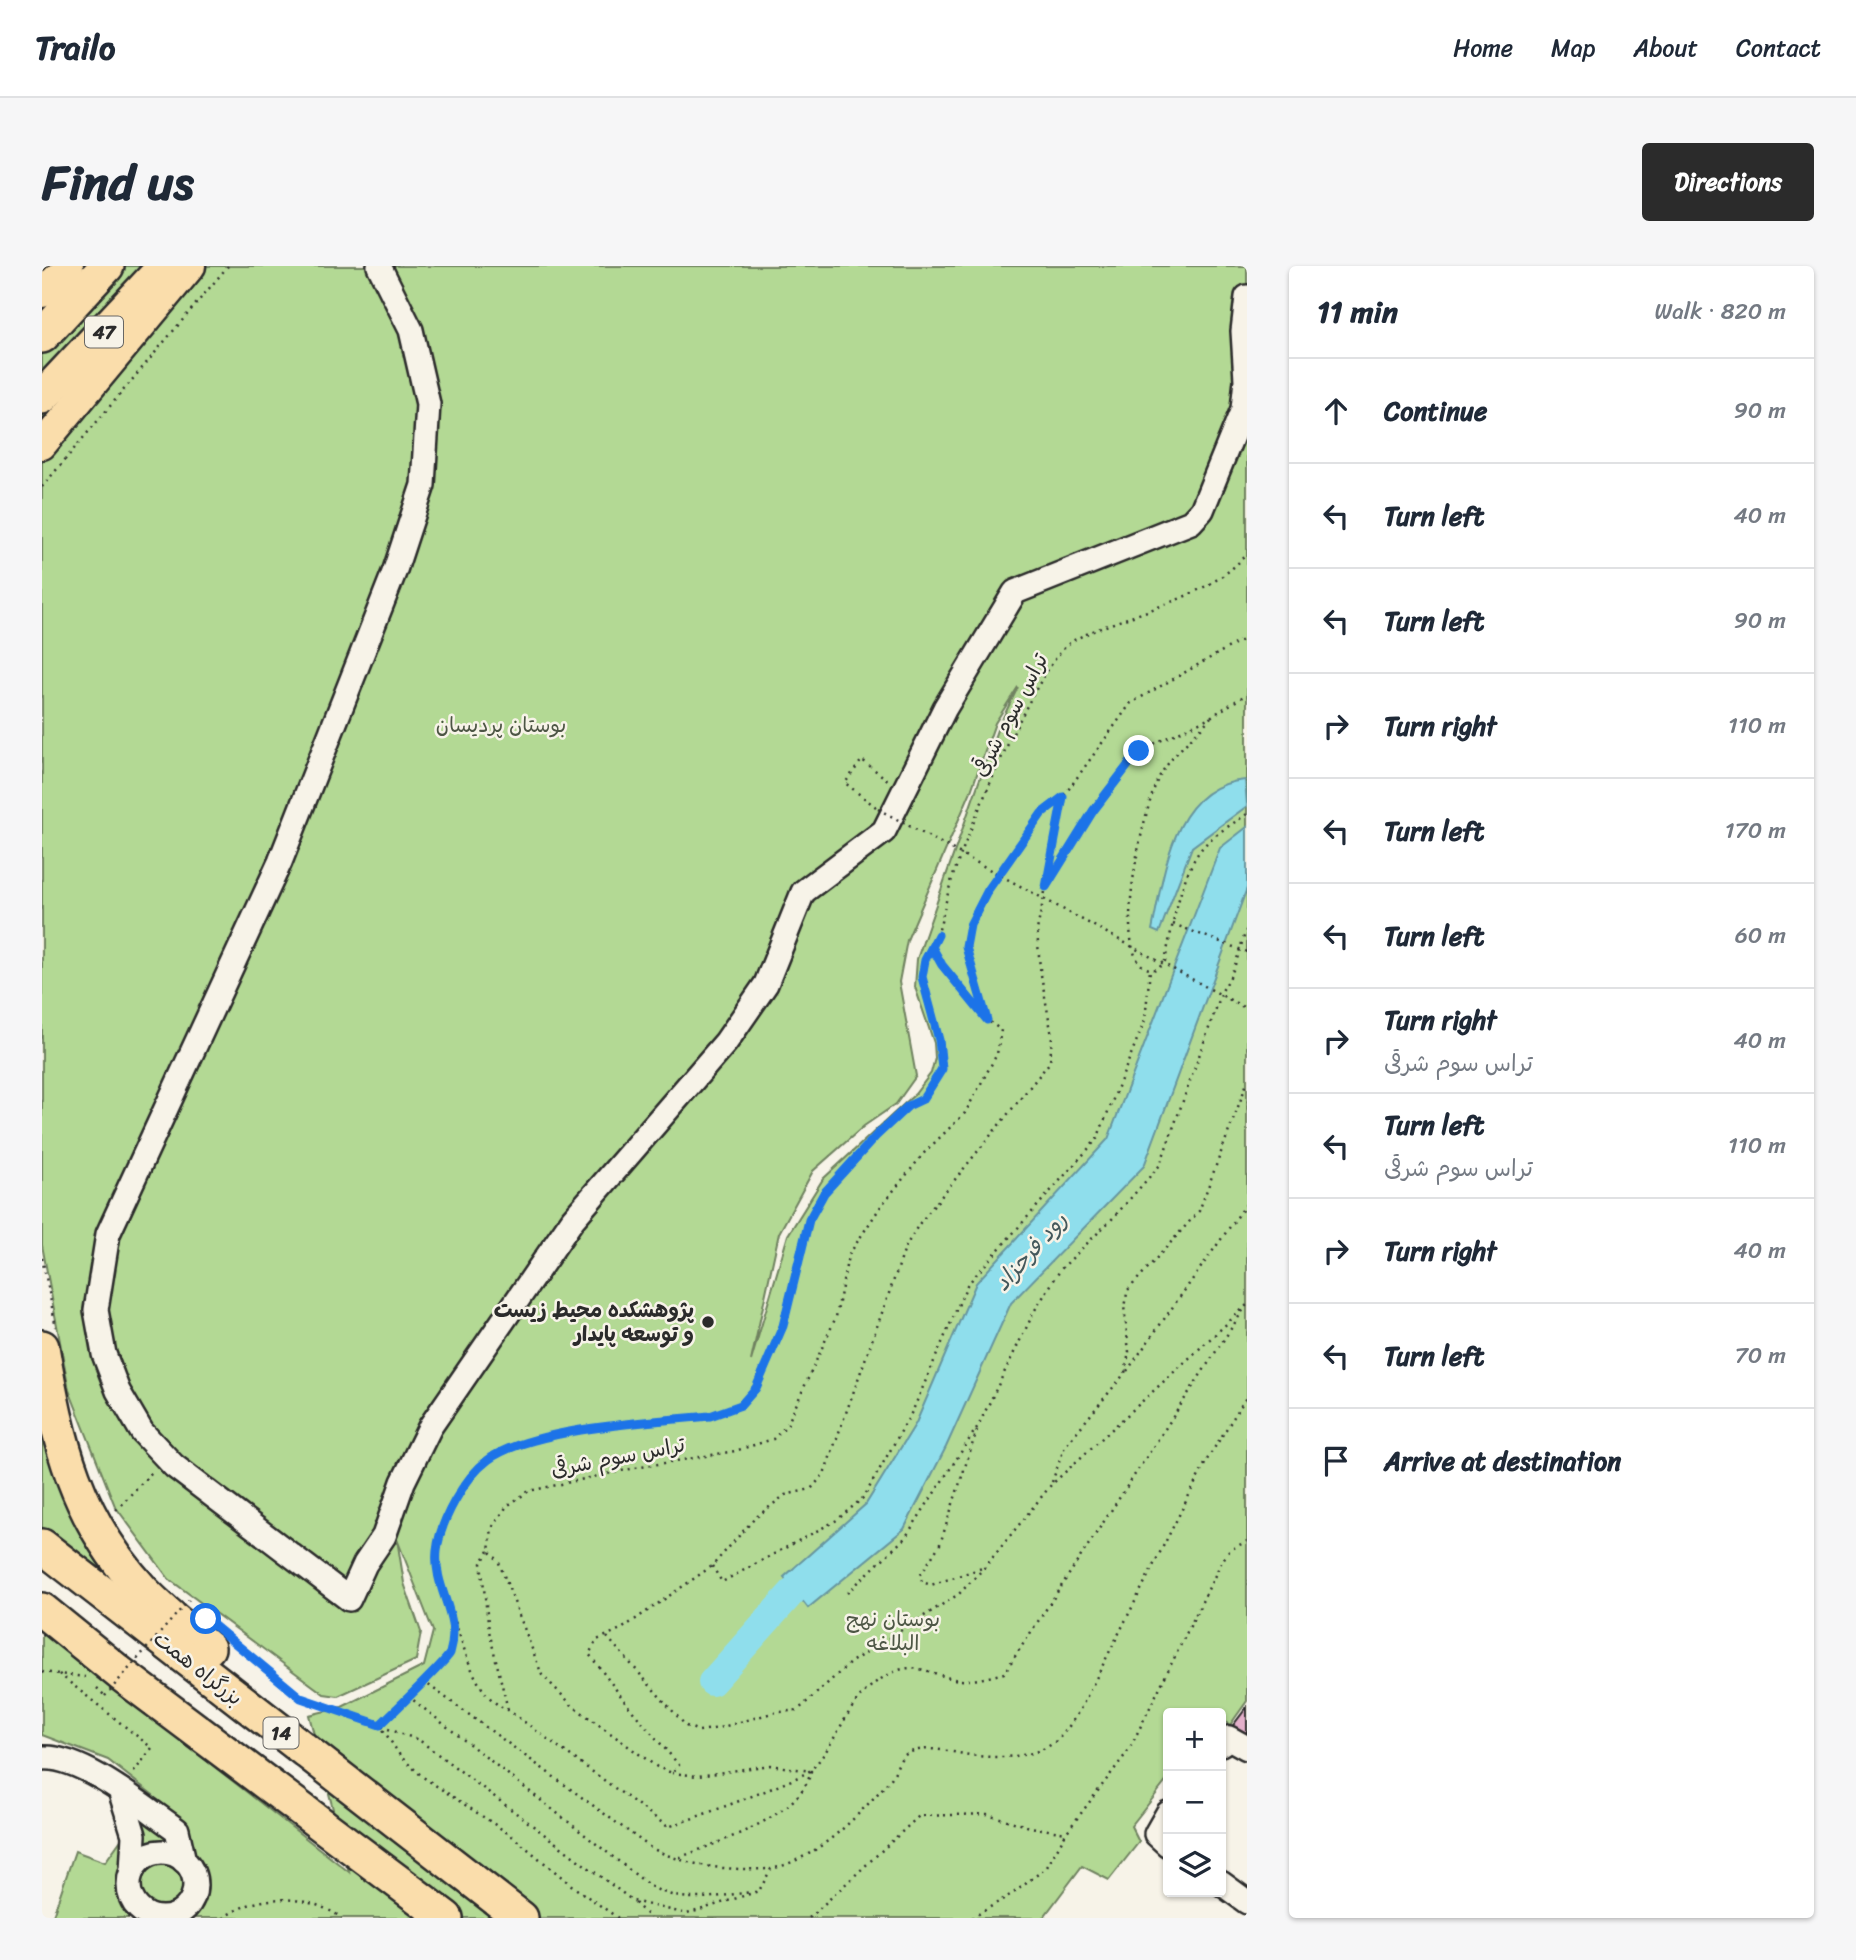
<!DOCTYPE html>
<meta charset="utf-8">
<style>
body{margin:0;font-family:Sriracha,"Playpen Sans Arabic",sans-serif;background:#f6f6f7;color:#1f2937}
.controls{position:absolute;right:21px;bottom:21px;display:grid;overflow:hidden;border-radius:7px;box-shadow:0 2px 5px #0004}
.controls button{width:63px;height:63px;display:grid;place-items:center;padding:0;border:0;border-bottom:2px solid #e0e1e3;background:#fff;color:#1f2937;font:35px sans-serif}
.stop{position:absolute;width:21px;height:21px;margin:-16px;border:5px solid #1a73e8;border-radius:50%;background:#fff}
.stop.end{background:#1a73e8;border-color:#fff;box-shadow:0 2px 7px #0008}
.list{margin:0;padding:0;list-style:none}
h2{display:flex;justify-content:space-between;align-items:center;height:91px;margin:0;padding:0 28px;font-size:30px}
h2 small{font-size:23px;font-weight:400;color:#747a83}
.list li{display:grid;grid-template-columns:46px 1fr auto;gap:21px;align-items:center;box-sizing:border-box;height:105px;padding:0 28px;border-top:2px solid #e0e1e3}
.list b{display:block;font-size:26px;white-space:nowrap}
.list p{margin:0;font-size:23px;white-space:nowrap;color:#747a83}
.list em{font-size:23px;font-style:normal;color:#747a83}
.icon{flex:none;width:38px;height:38px;fill:none;stroke:currentColor;stroke-width:2;stroke-linecap:round;stroke-linejoin:round}
.map{position:relative;flex:none;width:1205px;height:1652px;overflow:hidden;border-radius:7px}
header{display:flex;align-items:center;gap:42px;box-sizing:border-box;height:98px;padding:0 35px;background:#fff;border-bottom:2px solid #e0e1e3}
header strong{font-size:33px}
nav{display:flex;gap:38px;margin-inline-start:auto;font-size:24px}
.intro{display:flex;align-items:center;justify-content:space-between;box-sizing:border-box;height:168px;padding:0 42px}
h1{margin:0;font-size:49px}
.button{padding:18px 32px;border-radius:7px;background:#2b2b2b;color:#fff;font-size:24px;font-weight:700}
main{display:flex;gap:42px;padding:0 42px}
aside{flex:1;background:#fff;border-radius:7px;box-shadow:0 2px 5px #0004}
.map>svg:first-child{display:block}
.green{fill:#b3d994;stroke:#6f8260;stroke-width:2;fill-rule:evenodd}
.water{fill:#8fdeec;stroke:#67969f;stroke-width:2}
.lines{fill:none;stroke-linecap:round;stroke-linejoin:round}
.river{stroke:#8fdeec;stroke-width:28}
.building{fill:#e3afca;stroke:#2b2b2b;stroke-width:2}
.minor-casing{stroke:#2b2b2b;stroke-width:28}
.major-casing{stroke:#2b2b2b;stroke-width:33}
.highway-casing{stroke:#2b2b2b;stroke-width:38}
.path{stroke:#2b2b2b;stroke-width:2.5;stroke-dasharray:2 5;stroke-linecap:butt}
.minor{stroke:#f7f3e8;stroke-width:23}
.major{stroke:#faddab;stroke-width:28}
.highway{stroke:#faddab;stroke-width:33}
.path-bridge{stroke:#2b2b2b;stroke-width:2.5;stroke-dasharray:2 5;stroke-linecap:butt}
.route{stroke:#1a73e8;stroke-width:9}
.poi-dot{fill:#2b2b2b;stroke:#f7f3e8;stroke-width:2.5}
.labels{text-anchor:middle;stroke-width:5;stroke-linejoin:round;paint-order:stroke}
.shield{fill:#f7f3e8;stroke:#686764;stroke-width:2}
.shield-label{font-size:19px;font-weight:bold;fill:#2b2b2b}
.street-label{font-size:21px;fill:#2b2b2b;stroke:#f7f3e8}
.park-label{font-size:21px;fill:#4d5645;stroke:#f7f3e8}
.poi-label{font-size:21px;font-weight:bold;fill:#2b2b2b;stroke:#f7f3e8;text-anchor:end}
.water-label{font-size:23px;font-style:italic;fill:#44585b;stroke:#f7f3e8}
</style>
<header>
<strong>Trailo</strong>
<nav><a>Home</a><a>Map</a><a>About</a><a>Contact</a></nav>
</header>
<div class="intro"><h1>Find us</h1><a class="button">Directions</a></div>
<main>
<div class="map">
<svg width="1205" height="1652" viewBox="0 0 1205 1652">
<rect width="100%" height="100%" fill="#f7f3e8"/>
<filter id="ink" filterUnits="userSpaceOnUse"><feTurbulence type="fractalNoise" baseFrequency=".0143" numOctaves="2"/><feDisplacementMap in="SourceGraphic" scale="14" xChannelSelector="R" yChannelSelector="G"/><feConvolveMatrix kernelMatrix="1 2 1 2 8 2 1 2 1" color-interpolation-filters="sRGB"/></filter>
<g filter="url(#ink)">
<!-- green -->
<g class="green">
<path d="M0 0H1205V1435L1188 1459 1179 1453V1447H1126V1513L1089 1560 1097 1576 1067 1614 1040 1600 1001 1652H10L33 1585 63 1596 111 1529 66 1494 0 1469V1366L307 1606 267 1449 300 1441 382 1400 391 1365 355 1273 362 1317 379 1366 374 1394 296 1430 282 1428 127 1313 73 1240 27 1124 0 979ZM976 421 955 464 875 693 873 721 892 777 893 792 889 807 873 828 781 913 746 969 709 1095 737 967 771 905 822 860 854 838 874 810 857 716 865 674 929 525 953 457Z"/>
<path d="M0 1119 106 1348 0 1261Z"/>
</g>
<!-- water -->
<g class="water">
<path d="M1203 514 1205 540 1150 581 1117 667 1110 664C1122 608 1130 520 1203 514Z"/>
<path d="M1205 561V622L1102 900 969 1037 904 1181 862 1263 766 1342 742 1311 824 1238 874 1157 934 1017 1066 873 1178 582Z"/>
</g>
<g class="lines">
<!-- river -->
<path class="river" d="M670 1416 764 1311 780 1298"/>
</g>
<!-- building -->
<path class="building" d="M1205 1441V1472L1189 1462Z"/>
<g class="lines">
<defs>
<g id="minor">
<path d="M337 0 369 64 386 138 381 219 353 304 238 596 66 968 54 1044 62 1088 76 1125 100 1166 132 1200 307 1333 323 1298 342 1270 361 1216 388 1161 531 953 684 776 724 718 761 626 842 565 903 442 973 326 1149 256 1160 244 1201 143 1204 114 1201 65 1205 31"/>
<path d="M1179 1478 1187 1472 1205 1482"/>
<path d="M0 1492C40 1489 102 1541 135 1564L142 1595"/>
<path d="M78 1524 92 1569 90 1605"/>
<path d="M1126 1547 1114 1568 1126 1579"/>
<circle cx="120" cy="1619" r="33"/>
<path d="M1179 1617 1205 1636"/>
</g>
<g id="major">
<path d="M0 27 27 0"/>
<path d="M0 179 149 0"/>
</g>
<g id="highway">
<path d="M0 70 65 0"/>
<path d="M0 131 123 0"/>
<path d="M0 1081C16 1177 34 1252 101 1325 121 1346 144 1364 166 1382"/>
<path d="M0 1280 479 1652"/>
<path d="M0 1344 79 1408 404 1652"/>
</g>
</defs>
<!-- minor casing -->
<use href="#minor" class="minor-casing"/>
<!-- major casing -->
<use href="#major" class="major-casing"/>
<!-- highway casing -->
<use href="#highway" class="highway-casing"/>
<!-- path -->
<g class="path">
<path d="M0 221 186 0"/>
<path d="M1205 371 1089 437 1021 531 1000 547 946 624 928 659 924 681 945 754 959 764 955 788 923 847 883 886 839 940 806 990 794 1051 745 1159 731 1173 693 1185 593 1202 487 1225 465 1240 450 1262 447 1285 456 1294 500 1409 531 1440 615 1501 630 1507 637 1499 588 1442 547 1388 555 1374 581 1362 670 1300 713 1252 743 1229 769 1223 782 1208 864 980 877 958 1008 796 1010 770 998 703 995 664 1004 621 1050 545 1097 485 1170 450 1205 428"/>
<path d="M1169 451C1152 471 1128 490 1116 513 1103 539 1060 713 1116 703L1123 695C1130 662 1139 606 1161 581 1172 568 1191 558 1205 548"/>
<path d="M834 541 803 517 820 494 847 515"/>
<path d="M1005 618 1021 531"/>
<path d="M1131 658 1205 686"/>
<path d="M895 670C901 651 904 632 910 613 924 570 997 392 1032 374 1085 346 1167 335 1205 287"/>
<path d="M891 682 900 699 943 752"/>
<path d="M0 992 14 1061"/>
<path d="M1085 1105 1205 937"/>
<path d="M935 1164 898 1278 878 1310 880 1316 889 1319 940 1302"/>
<path d="M1010 1216 1023 1180 1083 1107 1087 1086 1082 1040 1086 1024 1157 945 1205 817"/>
<path d="M74 1244 110 1206"/>
<path d="M447 1285 439 1297 447 1365 466 1444"/>
<path d="M670 1300 680 1316 795 1254 822 1231 871 1144 925 1019 1055 873 1103 754 1108 704"/>
<path d="M805 1327 863 1272 936 1160 993 1044 1019 1003 1071 952 1118 899 1181 723C1194 704 1197 683 1205 662"/>
<path d="M413 1356C424 1386 433 1431 466 1444L626 1561C646 1554 761 1513 770 1503 803 1467 805 1424 857 1404 880 1396 903 1416 925 1414 937 1414 950 1410 962 1407L1202 1043"/>
<path d="M565 1371 644 1460 657 1465 677 1462 730 1447 756 1444 809 1396 917 1328 943 1301 1009 1219 1205 1039"/>
<path d="M190 1375 259 1432 377 1474 591 1635 645 1648 717 1625 729 1603C777 1592 815 1551 847 1515 856 1505 855 1490 869 1486 885 1480 905 1485 922 1488 949 1493 993 1494 1015 1474 1025 1465 1033 1451 1040 1440L1166 1192 1205 1130"/>
<path d="M0 1406 43 1411"/>
<path d="M17 1408 110 1482 89 1510"/>
<path d="M381 1415 609 1582C651 1602 683 1604 729 1603"/>
<path d="M55 1422 63 1430"/>
<path d="M366 1430 608 1620C643 1640 672 1630 710 1626"/>
<path d="M630 1507 656 1510 728 1499 769 1505C759 1552 674 1576 634 1593"/>
<path d="M593 1637 608 1652"/>
<path d="M181 1652C216 1627 264 1627 300 1652"/>
<path d="M576 1652 533 1622 470 1570 381 1511 359 1491 338 1459C350 1447 404 1397 408 1387 420 1348 391 1324 395 1285 399 1255 421 1211 446 1194 490 1162 613 1155 669 1150L699 1139 714 1122 741 1060 767 954 782 927 834 870 866 840 881 833 900 803 897 774 881 711 883 694 896 669"/>
<path d="M767 1652 877 1550 945 1548 988 1561 1024 1567"/>
<path d="M930 1652 973 1626 1005 1601 1024 1567 1087 1484 1180 1295 1188 1284 1205 1275"/>
</g>
<!-- minor -->
<use href="#minor" class="minor"/>
<!-- major -->
<use href="#major" class="major"/>
<!-- highway -->
<use href="#highway" class="highway"/>
<!-- path-bridge -->
<g class="path-bridge">
<path d="M836 543 1205 743"/>
<path d="M63 1430 147 1334"/>
</g>
</g>
</g>
<g class="lines" filter="url(#ink)">
<!-- route -->
<path class="route" d="M164 1353 259 1432 338 1459C350 1447 404 1396 408 1387 420 1349 391 1324 395 1285 398 1255 422 1212 446 1194 489 1162 613 1155 668 1150L699 1139 714 1122 741 1060 767 954 782 927 834 870 866 840 881 833 900 803 897 774 880 711 883 694 896 669 890 681 900 699 945 754 924 681 928 659 946 624 1000 547 1021 531 1004 621 1051 545 1097 485"/>
</g>
<!-- markers -->
<circle class="poi-dot" cx="666" cy="1056" r="7"/>
<g class="labels">
<!-- shield labels -->
<g class="shield">
<rect x="43" y="50.5" width="38" height="31" rx="5"/>
<rect x="221.5" y="1451.5" width="35" height="31" rx="5"/>
</g>
<g class="shield-label">
<text x="62" y="73">47</text>
<text x="239" y="1474">14</text>
</g>
<!-- street labels -->
<g class="street-label">
<text transform="translate(968 449) rotate(-62)" y="7">تراس سوم شرقی</text>
<text transform="translate(576 1191) rotate(-11)" y="7">تراس سوم شرقی</text>
<text transform="translate(156 1402) rotate(38)" y="7">بزرگراه همت</text>
</g>
<!-- park labels -->
<g class="park-label">
<text x="459" y="466">بوستان پردیسان</text>
<text x="851" y="1360">بوستان نهج<tspan x="851" dy="24">البلاغه</tspan></text>
</g>
<!-- poi labels -->
<g class="poi-label">
<text x="652" y="1051">پژوهشکده محیط زیست<tspan x="652" dy="24">و توسعه پایدار</tspan></text>
</g>
<!-- water labels -->
<g class="water-label">
<text transform="translate(988 985) rotate(-48)" y="8">رود فرحزاد</text>
</g>
</g>
</svg>
<div class="controls">
<button>+</button>
<button>−</button>
<button><svg class="icon" aria-label="layers" viewBox="0 0 24 24"><path d="M12 4l9 5-9 5-9-5zM3 14l9 5 9-5"/></svg></button>
</div>
<div class="stop" style="left:164px;top:1353px"></div>
<div class="stop end" style="left:1097px;top:485px"></div>
</div>
<aside>
<h2>11 min<small>Walk · 820 m</small></h2>
<ul class="list">
<li><svg class="icon" aria-label="ahead" viewBox="0 0 24 24"><path d="M12 20V5M6 11l6-6 6 6"/></svg><div><b>Continue</b></div><em>90 m</em></li>
<li><svg class="icon" aria-label="left" viewBox="0 0 24 24"><path d="M17 20v-9H6M10 6l-5 5 5 5"/></svg><div><b>Turn left</b></div><em>40 m</em></li>
<li><svg class="icon" aria-label="left" viewBox="0 0 24 24"><path d="M17 20v-9H6M10 6l-5 5 5 5"/></svg><div><b>Turn left</b></div><em>90 m</em></li>
<li><svg class="icon" aria-label="right" viewBox="0 0 24 24"><path d="M7 20v-9h11M14 6l5 5-5 5"/></svg><div><b>Turn right</b></div><em>110 m</em></li>
<li><svg class="icon" aria-label="left" viewBox="0 0 24 24"><path d="M17 20v-9H6M10 6l-5 5 5 5"/></svg><div><b>Turn left</b></div><em>170 m</em></li>
<li><svg class="icon" aria-label="left" viewBox="0 0 24 24"><path d="M17 20v-9H6M10 6l-5 5 5 5"/></svg><div><b>Turn left</b></div><em>60 m</em></li>
<li><svg class="icon" aria-label="right" viewBox="0 0 24 24"><path d="M7 20v-9h11M14 6l5 5-5 5"/></svg><div><b>Turn right</b><p>تراس سوم شرقی</p></div><em>40 m</em></li>
<li><svg class="icon" aria-label="left" viewBox="0 0 24 24"><path d="M17 20v-9H6M10 6l-5 5 5 5"/></svg><div><b>Turn left</b><p>تراس سوم شرقی</p></div><em>110 m</em></li>
<li><svg class="icon" aria-label="right" viewBox="0 0 24 24"><path d="M7 20v-9h11M14 6l5 5-5 5"/></svg><div><b>Turn right</b></div><em>40 m</em></li>
<li><svg class="icon" aria-label="left" viewBox="0 0 24 24"><path d="M17 20v-9H6M10 6l-5 5 5 5"/></svg><div><b>Turn left</b></div><em>70 m</em></li>
<li><svg class="icon" aria-label="arrive" viewBox="0 0 24 24"><path d="M6 21V4h12l-3 4 3 4H6"/></svg><div><b>Arrive at destination</b></div></li>
</ul>
</aside>
</main>
